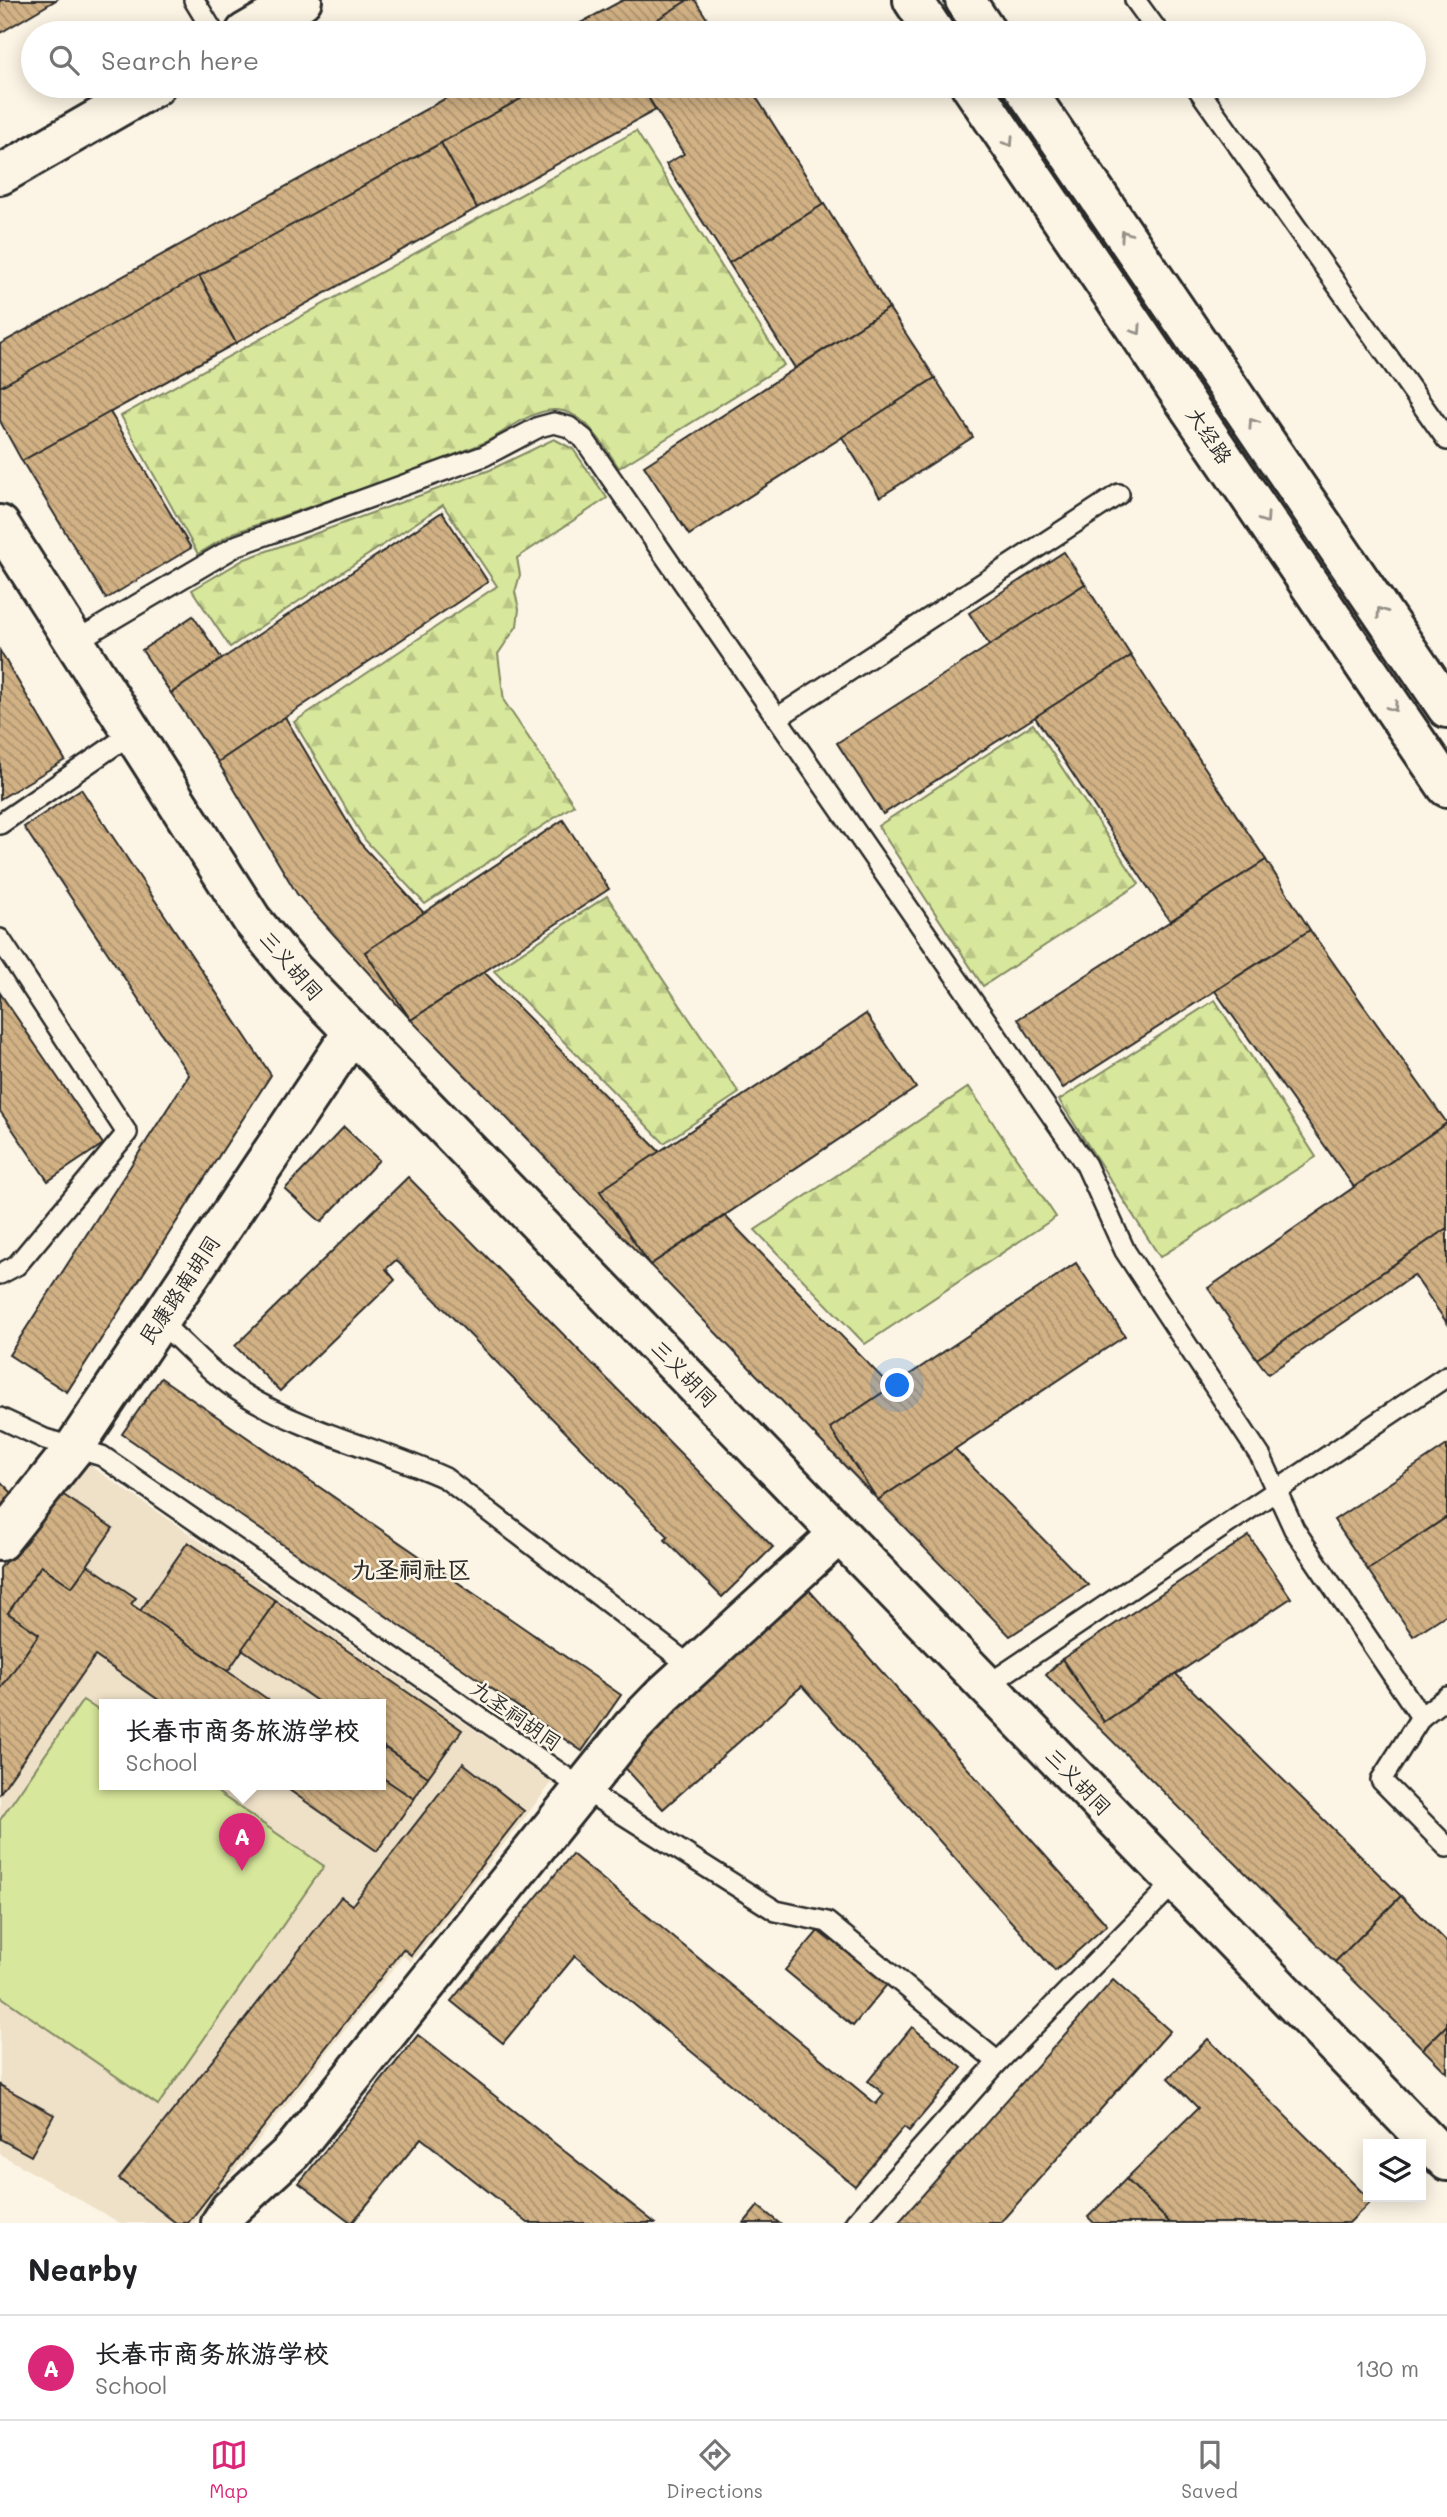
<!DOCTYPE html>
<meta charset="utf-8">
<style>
body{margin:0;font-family:Mali,"LXGW WenKai TC",sans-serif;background:#f6f6f6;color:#202124}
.controls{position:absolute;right:21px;bottom:21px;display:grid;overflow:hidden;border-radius:0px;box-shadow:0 4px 18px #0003}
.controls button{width:63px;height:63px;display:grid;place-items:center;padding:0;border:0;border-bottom:2px solid #e0e0e0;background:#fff;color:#202124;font:35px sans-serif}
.you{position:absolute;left:898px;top:1386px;width:24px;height:24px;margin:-18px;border:5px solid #fff;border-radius:50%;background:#1a73e8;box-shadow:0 0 0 10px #1a73e833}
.badge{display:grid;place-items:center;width:46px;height:46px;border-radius:50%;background:#db2777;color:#fff;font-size:23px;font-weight:700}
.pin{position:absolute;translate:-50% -58px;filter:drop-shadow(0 2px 4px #0008)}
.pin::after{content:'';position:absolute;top:37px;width:24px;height:21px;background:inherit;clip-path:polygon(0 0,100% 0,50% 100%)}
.popup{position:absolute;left:99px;top:1699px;width:287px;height:91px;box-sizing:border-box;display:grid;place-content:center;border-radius:0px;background:#fff;filter:drop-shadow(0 2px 5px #0005);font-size:23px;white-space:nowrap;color:#757577}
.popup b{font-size:26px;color:#202124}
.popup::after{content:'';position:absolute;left:50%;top:100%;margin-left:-14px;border:14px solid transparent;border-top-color:#fff}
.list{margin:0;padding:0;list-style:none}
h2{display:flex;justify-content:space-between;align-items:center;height:91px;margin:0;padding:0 28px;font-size:30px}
h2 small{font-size:23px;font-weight:400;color:#757577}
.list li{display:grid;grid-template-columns:46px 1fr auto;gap:21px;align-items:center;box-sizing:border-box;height:105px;padding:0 28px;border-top:2px solid #e0e0e0}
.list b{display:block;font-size:26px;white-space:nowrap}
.list p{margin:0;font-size:23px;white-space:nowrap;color:#757577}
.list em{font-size:23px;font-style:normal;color:#757577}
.icon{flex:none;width:38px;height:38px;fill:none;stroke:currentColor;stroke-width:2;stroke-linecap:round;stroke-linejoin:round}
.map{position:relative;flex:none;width:1447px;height:2223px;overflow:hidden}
.search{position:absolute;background:#fff;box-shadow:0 4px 18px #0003;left:21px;right:21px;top:21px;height:77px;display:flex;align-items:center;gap:18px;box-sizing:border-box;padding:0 24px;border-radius:38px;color:#757577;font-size:26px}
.sheet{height:196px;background:#fff}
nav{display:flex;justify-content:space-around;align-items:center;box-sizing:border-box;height:98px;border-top:2px solid #e0e0e0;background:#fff;font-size:19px;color:#757577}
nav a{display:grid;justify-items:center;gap:4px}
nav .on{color:#db2777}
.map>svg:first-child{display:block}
.built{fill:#efe1c8;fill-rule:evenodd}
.forest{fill:url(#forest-firs);stroke:#818963;stroke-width:2}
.park{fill:#d7e79b;stroke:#818963;stroke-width:2}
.building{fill:url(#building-back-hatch);stroke:#2b2b2b;stroke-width:2}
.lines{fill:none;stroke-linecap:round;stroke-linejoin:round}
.service-casing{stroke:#2b2b2b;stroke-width:24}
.minor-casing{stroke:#2b2b2b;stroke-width:44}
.tertiary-casing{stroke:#2b2b2b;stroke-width:44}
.primary-casing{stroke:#2b2b2b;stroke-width:44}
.service{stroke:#fcf5e5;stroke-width:19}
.minor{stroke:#fcf5e5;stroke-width:38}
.tertiary{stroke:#fcf5e5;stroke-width:38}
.primary{stroke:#fcf5e5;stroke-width:38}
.oneway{stroke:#949088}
.labels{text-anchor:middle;stroke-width:5;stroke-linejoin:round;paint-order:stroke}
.street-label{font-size:21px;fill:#2b2b2b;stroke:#fcf5e5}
.quarter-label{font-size:24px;font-weight:bold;fill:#2b2b2b;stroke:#fcf5e5}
</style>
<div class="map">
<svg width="1447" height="2223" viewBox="0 0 1447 2223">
<defs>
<pattern id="forest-firs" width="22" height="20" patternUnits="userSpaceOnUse" patternTransform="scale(1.75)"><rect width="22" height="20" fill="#d7e79b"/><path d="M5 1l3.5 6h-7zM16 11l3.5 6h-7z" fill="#b9c686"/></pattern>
<pattern id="building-back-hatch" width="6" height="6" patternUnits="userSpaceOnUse" patternTransform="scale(1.75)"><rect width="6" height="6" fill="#d2b285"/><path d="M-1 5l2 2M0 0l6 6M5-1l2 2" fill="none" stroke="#ab916d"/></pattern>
</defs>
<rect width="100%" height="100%" fill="#fcf5e5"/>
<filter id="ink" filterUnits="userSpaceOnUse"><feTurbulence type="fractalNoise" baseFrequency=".0143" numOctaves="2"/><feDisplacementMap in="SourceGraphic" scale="14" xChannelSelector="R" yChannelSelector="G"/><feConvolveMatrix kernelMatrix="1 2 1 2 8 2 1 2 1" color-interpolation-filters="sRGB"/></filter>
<g filter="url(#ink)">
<!-- built -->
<path class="built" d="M82 1460 555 1785 551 1784 411 1962 403 1956 194 2223H120L0 2154V1559ZM104 1705H380V1785H104Z"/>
<!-- forest -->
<g class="forest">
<path d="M636 131 784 365 619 468C604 446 585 410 554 410 530 410 502 435 481 444 400 478 315 504 233 533L198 554 121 416Z"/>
<path d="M554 439 573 449 607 498 517 558 520 575 515 592 519 609 517 626 498 654 504 701 574 805 425 904 365 840 294 722 497 586 443 505 230 647 192 590 245 559 490 470Z"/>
<path d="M1033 724 1139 884 983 986 878 826Z"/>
<path d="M607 896 739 1093 664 1143 494 971Z"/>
<path d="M1215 1000 1316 1157 1160 1257 1059 1100Z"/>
<path d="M969 1087 1056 1217 865 1344 755 1230Z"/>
</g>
<!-- park -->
<path class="park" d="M83 1700 104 1714V1785H207L324 1866 158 2105 0 1996V1820Z"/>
<!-- building -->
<g class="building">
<path d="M0 0H56L0 33Z"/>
<path d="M623 0H688L636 33H562Z"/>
<path d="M688 0H695L716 33H636Z"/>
<path d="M468 86H544L0 387V344Z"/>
<path d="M544 86H641L656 110 477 208 441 143Z"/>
<path d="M641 86H749L824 204 729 263 666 164 684 154Z"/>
<path d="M441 143 477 208 236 343 199 276Z"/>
<path d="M824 204 889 308 795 368 729 263Z"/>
<path d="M199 276 236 343 22 461 0 421V387Z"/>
<path d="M889 308 935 378 689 535 644 466Z"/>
<path d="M935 378 973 437 880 497 842 437Z"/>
<path d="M110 412 191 548 106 599 22 461Z"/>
<path d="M442 512 488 582 218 762 171 693Z"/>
<path d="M1064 552 1085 584 990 646 969 613Z"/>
<path d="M1085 584 1131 656 883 814 837 743Z"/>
<path d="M193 616 222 659 171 693 142 650Z"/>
<path d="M0 651 65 760 0 799Z"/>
<path d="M1131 656 1266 860 1170 921 1035 717Z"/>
<path d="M285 717 360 843 424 913 365 952 411 1020 297 894 218 762Z"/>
<path d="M81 789 271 1075 67 1392 9 1355 189 1075 24 827Z"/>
<path d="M563 820 609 889 411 1020 365 952Z"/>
<path d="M1266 860 1310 930 1063 1088 1018 1019Z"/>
<path d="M1310 930 1447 1123 1354 1187 1215 991Z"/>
<path d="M484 972 660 1152 600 1191 650 1265 411 1020Z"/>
<path d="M0 993 103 1144 48 1181 0 1111Z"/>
<path d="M866 1014 916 1088 650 1265 600 1191Z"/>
<path d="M1447 1123V1228L1257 1359 1208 1288Z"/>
<path d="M344 1127 379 1160 321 1222 285 1189Z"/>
<path d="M408 1177 773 1547 722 1597 665 1540 668 1536 396 1260 386 1269 395 1280 280 1391 235 1346Z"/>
<path d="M725 1216 891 1387 830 1428 878 1500 650 1265Z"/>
<path d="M1447 1228V1323L1414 1275 1268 1374 1257 1359Z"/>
<path d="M1076 1263 1125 1336 878 1500 830 1428Z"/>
<path d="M161 1378 621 1695 582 1751 122 1434Z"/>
<path d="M1447 1445V1517L1368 1570 1334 1520Z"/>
<path d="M955 1449 1088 1585 1010 1636 878 1500Z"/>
<path d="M0 1481 14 1495 0 1510Z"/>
<path d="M62 1494 113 1528 72 1587 41 1566 8 1613 39 1634 0 1690V1568Z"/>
<path d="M1447 1517V1614L1413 1636 1368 1570Z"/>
<path d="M1249 1536 1291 1598 1104 1722 1062 1659Z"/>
<path d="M188 1542 276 1601 228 1671 140 1611Z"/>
<path d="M88 1565 136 1598 131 1604 276 1705H166L95 1656 0 1793V1690L39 1634 8 1613 41 1566 72 1587Z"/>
<path d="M809 1590 1107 1925 1055 1971 802 1686 663 1809 618 1760Z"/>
<path d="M276 1601 462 1730 428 1777 380 1744V1705H323L242 1649Z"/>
<path d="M1062 1659 1104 1722 1176 1674 1401 1896 1335 1962 1046 1675Z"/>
<path d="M385 1748 428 1777 414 1799 380 1776V1754Z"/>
<path d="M463 1763 524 1811 411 1955 403 1949 188 2223H176L119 2179 341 1897 352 1905Z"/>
<path d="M380 1776 414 1799 377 1851 282 1785H380Z"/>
<path d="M572 1854 876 2104 884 2094 868 2081 912 2027 962 2068 909 2131 904 2127 855 2186 575 1956 503 2043 451 2001Z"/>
<path d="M1401 1896 1447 1942V2025L1423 2049 1335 1962Z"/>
<path d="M818 1931 831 1941 835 1936 890 1981 853 2026 785 1970Z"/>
<path d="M1113 1980 1170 2031 1000 2223H898Z"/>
<path d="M1447 2025V2073L1423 2049Z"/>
<path d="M418 2035 655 2223H528L421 2138 352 2223 299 2183Z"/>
<path d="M1208 2039 1371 2201 1349 2223H1170L1126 2179 1198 2108 1168 2078Z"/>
<path d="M0 2085 54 2115 31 2156 0 2139Z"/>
<path d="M1126 2179 1170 2223H1094L1088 2217Z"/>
<path d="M758 2206 779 2223H744Z"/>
</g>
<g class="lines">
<defs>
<g id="service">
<path d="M194 0 214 33"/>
<path d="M1135 0 1159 33"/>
<path d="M1196 86 1447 440"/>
<path d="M74 642 238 545 484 456 539 427 554 423 569 427 584 439 1086 1165 1125 1251 1261 1457 1294 1529 1421 1717"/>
<path d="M777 718 1119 494"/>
<path d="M0 824 132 733"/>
<path d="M0 939 127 1133 17 1265 0 1274"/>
<path d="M159 1321C186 1345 214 1377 245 1395 307 1433 379 1448 445 1478L693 1668"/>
<path d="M0 1418 45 1439 102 1456 583 1789 776 1911 827 1922 998 2062"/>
<path d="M986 1686 1447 1376"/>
<path d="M1447 1697 1421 1717 1381 1780 1447 1847"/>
<path d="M855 2223 998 2062 1174 1883"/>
</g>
<g id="minor">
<path d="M0 1541 74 1448 352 1033"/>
<path d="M221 2223 230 2209 292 2152 632 1727 663 1695 839 1534"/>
</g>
<g id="tertiary">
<path d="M245 33 302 0"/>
<path d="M0 175 155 86"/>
<path d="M0 525 252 920 293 970 1447 2161"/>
</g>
<g id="primary">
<path d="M913 0 935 33"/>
<path d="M965 0 987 33"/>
<path d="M971 86 1447 787"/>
<path d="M1023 86 1447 708"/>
</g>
</defs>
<!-- service casing -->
<use href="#service" class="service-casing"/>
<!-- minor casing -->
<use href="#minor" class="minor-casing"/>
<!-- tertiary casing -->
<use href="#tertiary" class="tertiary-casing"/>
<!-- primary casing -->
<use href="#primary" class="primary-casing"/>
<!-- service -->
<use href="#service" class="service"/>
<!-- minor -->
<use href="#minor" class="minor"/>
<!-- tertiary -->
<use href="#tertiary" class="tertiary"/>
<!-- primary -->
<use href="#primary" class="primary"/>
</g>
<!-- one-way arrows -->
<defs><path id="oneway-chevron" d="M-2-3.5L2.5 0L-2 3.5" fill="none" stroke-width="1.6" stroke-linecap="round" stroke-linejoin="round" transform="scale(1.75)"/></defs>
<g class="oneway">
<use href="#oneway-chevron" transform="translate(1009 142) rotate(56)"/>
<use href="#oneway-chevron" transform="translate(1125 235) rotate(-124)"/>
<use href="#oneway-chevron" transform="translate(1137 330) rotate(56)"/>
<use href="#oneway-chevron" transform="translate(1253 423) rotate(-124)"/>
<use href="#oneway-chevron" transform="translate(1265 519) rotate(56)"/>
<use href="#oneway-chevron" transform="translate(1381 612) rotate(-124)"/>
<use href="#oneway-chevron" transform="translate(1393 707) rotate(56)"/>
</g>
</g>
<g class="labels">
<!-- street labels -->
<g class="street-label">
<text transform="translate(1209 436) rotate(56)" y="7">大经路</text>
<text transform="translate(291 966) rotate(49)" y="7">三义胡同</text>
<text transform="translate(180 1290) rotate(-56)" y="7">民康路南胡同</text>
<text transform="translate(684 1374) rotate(46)" y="7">三义胡同</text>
<text transform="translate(516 1716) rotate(35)" y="7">九圣祠胡同</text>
<text transform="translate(1078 1782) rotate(46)" y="7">三义胡同</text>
</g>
<!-- quarter labels -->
<g class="quarter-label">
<text x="411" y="1578">九圣祠社区</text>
</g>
</g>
</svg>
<div class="controls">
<button><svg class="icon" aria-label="layers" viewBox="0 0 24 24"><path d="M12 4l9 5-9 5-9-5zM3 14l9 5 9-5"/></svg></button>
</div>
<div class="you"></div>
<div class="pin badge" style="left:242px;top:1871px">A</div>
<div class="popup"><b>长春市商务旅游学校</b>School</div>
<div class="search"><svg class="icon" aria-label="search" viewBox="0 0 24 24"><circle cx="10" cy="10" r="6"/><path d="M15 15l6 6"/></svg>Search here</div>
</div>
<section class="sheet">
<h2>Nearby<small></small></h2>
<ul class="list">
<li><span class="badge">A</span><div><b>长春市商务旅游学校</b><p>School</p></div><em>130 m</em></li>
</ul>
</section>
<nav>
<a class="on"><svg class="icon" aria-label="map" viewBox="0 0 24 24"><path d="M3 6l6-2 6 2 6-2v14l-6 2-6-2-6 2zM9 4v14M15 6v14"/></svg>Map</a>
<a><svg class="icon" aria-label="directions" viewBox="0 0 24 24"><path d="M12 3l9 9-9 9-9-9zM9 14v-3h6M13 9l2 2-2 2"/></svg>Directions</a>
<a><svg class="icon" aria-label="saved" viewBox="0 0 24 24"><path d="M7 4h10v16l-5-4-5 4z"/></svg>Saved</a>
</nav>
